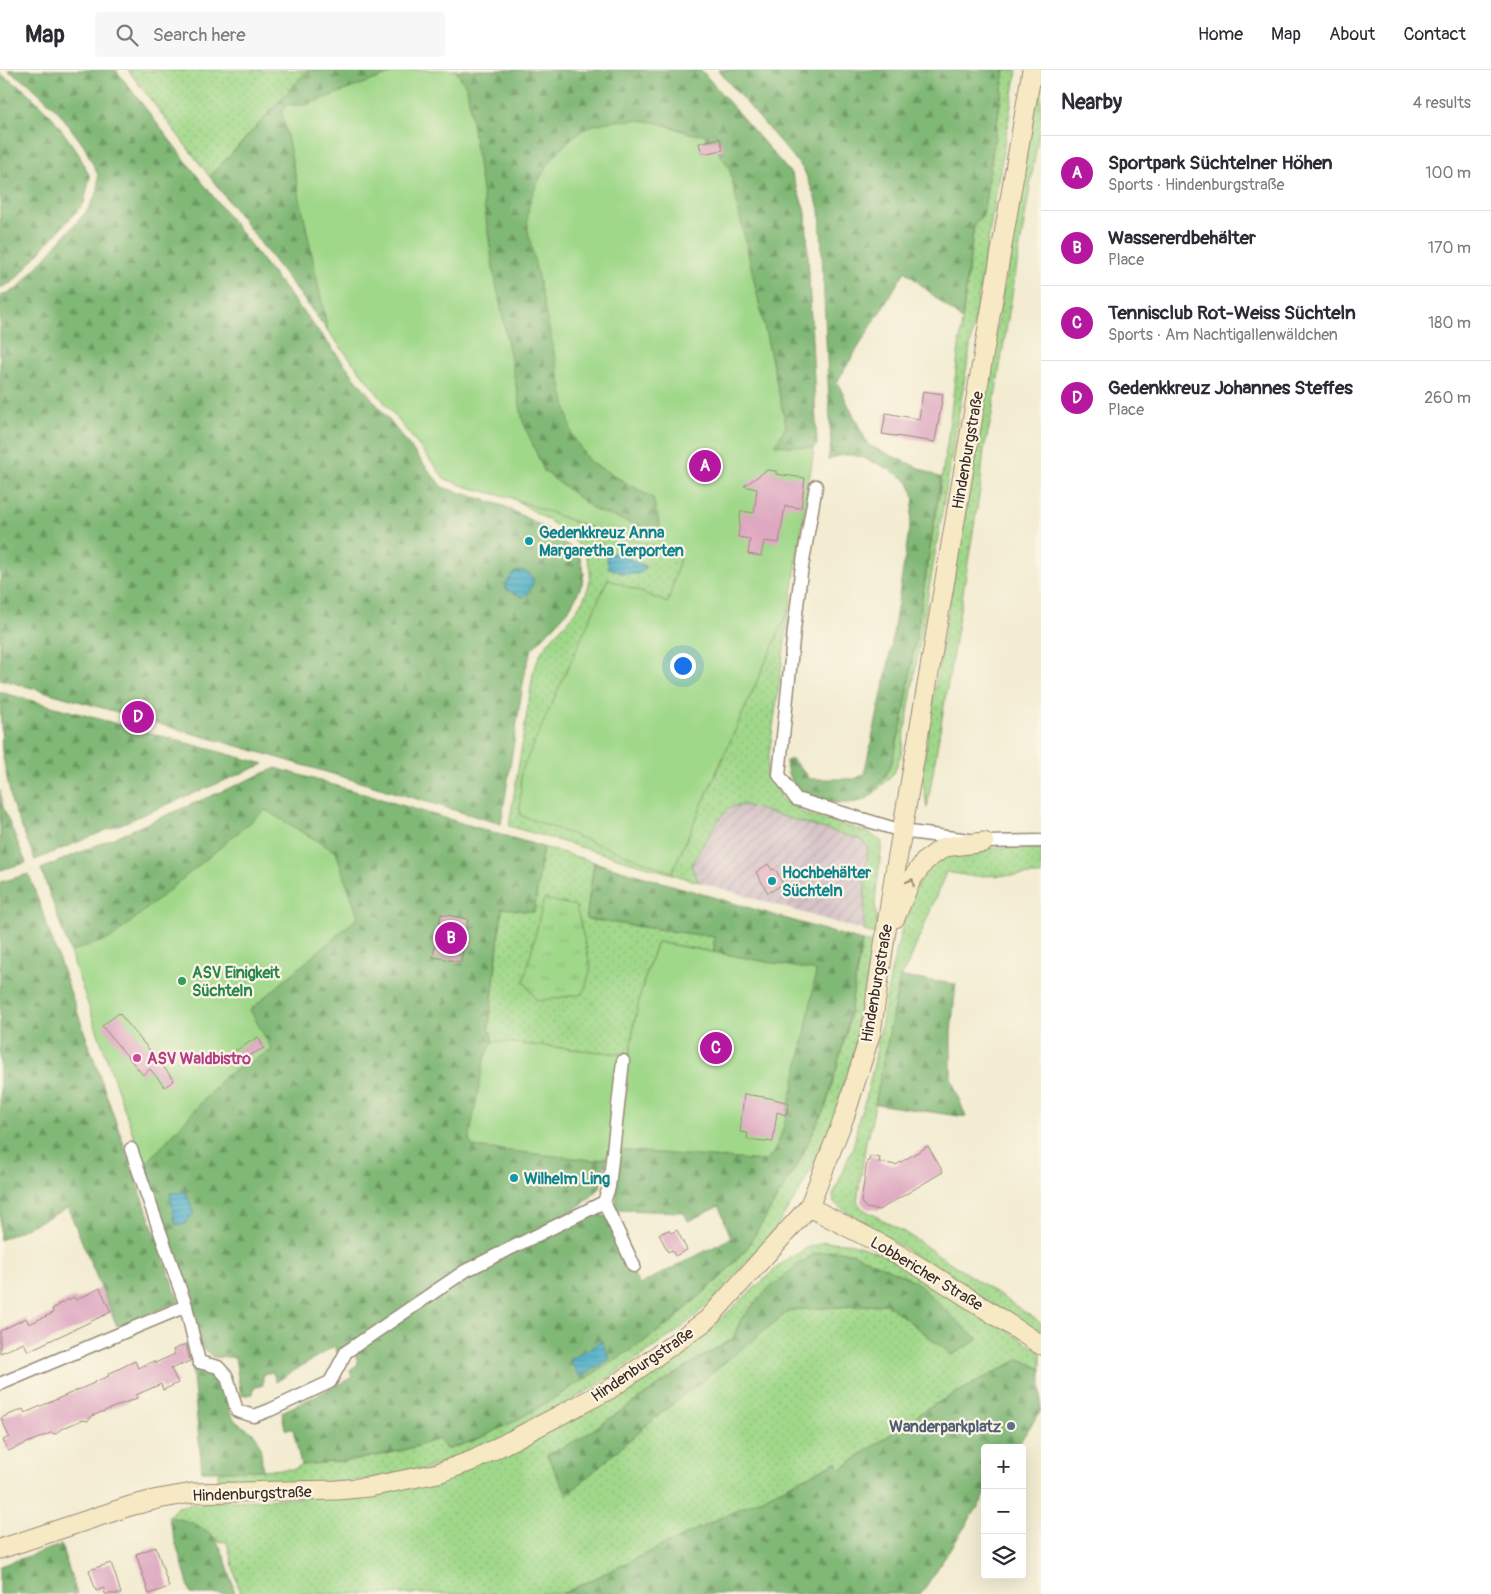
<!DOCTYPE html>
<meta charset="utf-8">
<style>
body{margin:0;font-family:Pangolin,sans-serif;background:#f7f7f7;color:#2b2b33}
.controls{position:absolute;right:15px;bottom:15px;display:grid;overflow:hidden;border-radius:5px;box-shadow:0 5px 20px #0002}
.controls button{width:45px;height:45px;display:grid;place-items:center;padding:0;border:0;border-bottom:1px solid #e1e1e2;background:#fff;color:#2b2b33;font:25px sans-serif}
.you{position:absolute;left:682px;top:595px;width:18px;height:18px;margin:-12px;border:4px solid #fff;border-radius:50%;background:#1a73e8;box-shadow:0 0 0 8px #1a73e833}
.badge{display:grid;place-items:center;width:32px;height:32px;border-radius:50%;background:#b5179e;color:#fff;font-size:16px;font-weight:700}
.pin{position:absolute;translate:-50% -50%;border:2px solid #fff;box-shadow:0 1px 5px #0006}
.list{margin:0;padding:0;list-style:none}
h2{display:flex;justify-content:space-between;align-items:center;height:65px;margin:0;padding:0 20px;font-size:21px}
h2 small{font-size:16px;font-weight:400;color:#7c7c81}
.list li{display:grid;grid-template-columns:32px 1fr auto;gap:15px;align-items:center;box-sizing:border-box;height:75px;padding:0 20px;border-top:1px solid #e1e1e2}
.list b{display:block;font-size:19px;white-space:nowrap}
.list p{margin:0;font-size:16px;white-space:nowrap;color:#7c7c81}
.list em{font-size:16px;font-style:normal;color:#7c7c81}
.icon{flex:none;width:28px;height:28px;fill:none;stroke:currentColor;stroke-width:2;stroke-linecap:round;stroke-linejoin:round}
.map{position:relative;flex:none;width:1041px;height:1524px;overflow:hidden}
header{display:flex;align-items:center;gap:30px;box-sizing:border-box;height:70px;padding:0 25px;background:#fff;border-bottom:1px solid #e1e1e2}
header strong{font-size:24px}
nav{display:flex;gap:28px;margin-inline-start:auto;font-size:18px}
.search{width:350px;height:45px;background:#f7f7f7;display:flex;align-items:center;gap:12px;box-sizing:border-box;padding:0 18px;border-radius:5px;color:#7c7c81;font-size:19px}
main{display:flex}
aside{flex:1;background:#fff}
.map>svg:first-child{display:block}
.industrial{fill:url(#industrial-furrows)}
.grass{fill:url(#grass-dots);stroke:#6e8154;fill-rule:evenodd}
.forest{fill:url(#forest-firs);stroke:#5e714a}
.park{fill:url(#park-tufts);stroke:#6e8154}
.pitch{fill:#a0d88a;stroke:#6e8154}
.water{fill:url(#water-rules);stroke:#426c73}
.building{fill:#dea8c1}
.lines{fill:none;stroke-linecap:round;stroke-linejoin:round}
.minor-casing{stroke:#978b78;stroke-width:15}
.secondary-casing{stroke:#978b78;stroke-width:21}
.minor{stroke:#fff;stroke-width:12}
.secondary{stroke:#f6e9c3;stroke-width:19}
.oneway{stroke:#988a70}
.culture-dot{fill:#0f9aa8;stroke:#fcf5e5;stroke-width:2}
.leisure-dot{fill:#2e9e5b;stroke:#fcf5e5;stroke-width:2}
.hotel-dot{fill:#d1479c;stroke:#fcf5e5;stroke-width:2}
.service-dot{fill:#5c6f8a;stroke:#fcf5e5;stroke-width:2}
.labels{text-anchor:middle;stroke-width:4.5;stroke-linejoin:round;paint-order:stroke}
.street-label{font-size:16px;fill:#3b2a1e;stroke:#fcf5e5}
.culture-label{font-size:16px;font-weight:bold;fill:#0d838f;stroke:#fcf5e5;text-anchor:start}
.leisure-label{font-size:16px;font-weight:bold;fill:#27864d;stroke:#fcf5e5;text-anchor:start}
.hotel-label{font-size:16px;font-weight:bold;fill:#b23c85;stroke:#fcf5e5;text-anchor:start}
.service-label{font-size:16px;font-weight:bold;fill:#4e5e75;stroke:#fcf5e5;text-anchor:end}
</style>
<header>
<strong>Map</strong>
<div class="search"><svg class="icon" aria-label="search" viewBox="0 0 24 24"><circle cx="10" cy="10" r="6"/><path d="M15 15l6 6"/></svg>Search here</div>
<nav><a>Home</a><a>Map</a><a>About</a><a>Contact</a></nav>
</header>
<main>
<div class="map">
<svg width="1041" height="1524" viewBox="0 0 1041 1524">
<defs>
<pattern id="industrial-furrows" width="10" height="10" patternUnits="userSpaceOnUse" patternTransform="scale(1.25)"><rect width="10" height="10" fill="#d2bec5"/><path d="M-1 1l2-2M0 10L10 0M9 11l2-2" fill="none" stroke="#b5a3a9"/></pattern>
<pattern id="grass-dots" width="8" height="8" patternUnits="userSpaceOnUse" patternTransform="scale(1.25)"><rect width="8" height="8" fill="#a0d88a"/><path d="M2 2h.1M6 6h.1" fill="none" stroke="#8bba77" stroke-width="1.8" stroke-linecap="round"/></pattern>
<pattern id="forest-firs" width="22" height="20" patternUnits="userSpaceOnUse" patternTransform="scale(1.25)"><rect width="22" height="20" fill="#80b876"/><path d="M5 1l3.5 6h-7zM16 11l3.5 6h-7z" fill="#6a9660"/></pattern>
<pattern id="park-tufts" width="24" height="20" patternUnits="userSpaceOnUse" patternTransform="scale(1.25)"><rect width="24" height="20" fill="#a0d88a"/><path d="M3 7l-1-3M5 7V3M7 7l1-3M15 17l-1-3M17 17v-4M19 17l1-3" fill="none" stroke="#8bba77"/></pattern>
<pattern id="water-rules" width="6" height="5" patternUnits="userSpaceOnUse" patternTransform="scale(1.25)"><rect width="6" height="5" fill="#48aec8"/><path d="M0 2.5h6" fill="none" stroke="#3d8ea2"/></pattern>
</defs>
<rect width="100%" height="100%" fill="#fcf5e5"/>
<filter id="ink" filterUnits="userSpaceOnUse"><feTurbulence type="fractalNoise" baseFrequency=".02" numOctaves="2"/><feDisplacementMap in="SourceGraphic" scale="10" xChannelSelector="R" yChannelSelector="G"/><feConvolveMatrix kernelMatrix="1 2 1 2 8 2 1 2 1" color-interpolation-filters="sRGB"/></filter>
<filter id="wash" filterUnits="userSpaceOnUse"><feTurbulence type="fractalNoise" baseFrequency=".0096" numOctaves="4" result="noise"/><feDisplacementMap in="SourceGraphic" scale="20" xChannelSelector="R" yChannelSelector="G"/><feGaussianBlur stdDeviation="1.12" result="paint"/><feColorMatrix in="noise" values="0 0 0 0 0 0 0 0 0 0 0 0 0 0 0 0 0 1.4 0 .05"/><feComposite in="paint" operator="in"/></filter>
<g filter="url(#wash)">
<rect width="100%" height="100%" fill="#f3ecd2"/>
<!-- industrial -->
<path class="industrial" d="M744 735 863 770 868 775 865 812 864 861 699 812 691 796 719 749 728 740 735 736Z"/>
<!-- grass -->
<g class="grass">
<path d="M128 0H308L210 107Z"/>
<path d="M1005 0H1017L901 684 894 703 874 723 875 718 884 708 891 695 903 649 947 374 974 155 983 145Z"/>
<path d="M1041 0V51L991 350 984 379 980 420 927 738 922 705 931 640Z"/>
<path d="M512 428 592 458 681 484 668 533 608 509 672 802 790 537 766 706 774 710 783 730 804 743 869 763 882 772 875 831 877 857 875 864 864 861 865 812 868 776 864 774 862 770 744 735C738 736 733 736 729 739 716 749 700 781 691 796L699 812 509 756 534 598C537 593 539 586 542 581 550 568 563 558 572 546 622 484 558 457 512 428ZM618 484 645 496V499L638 504 619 503Z"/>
<path d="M543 777 594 792 587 849 715 867 714 882 657 872C643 909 634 946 630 985L493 971 489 958 502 837 534 841Z"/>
<path d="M967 778H1041V805L970 806 946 802 910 890 900 907 869 1065H867L857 1132 863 1139 904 1162 1041 1253V1266L848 1143 834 1133 833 1126 854 1074 859 1048 866 1028 874 994 891 902 910 827 936 788Z"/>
<path d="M862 871 873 874 858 961 848 1007 837 1044 816 1090 799 1122 769 1167 712 1231 678 1261 601 1313 507 1368 421 1400 356 1411 215 1416 219 1401 295 1399 301 1395 356 1390 404 1380 439 1369 447 1380 480 1368 509 1354 548 1332 640 1274 670 1253 722 1206 747 1178 800 1090 827 1033 847 960Z"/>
<path d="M824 1172 849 1173 874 1181 909 1197 1041 1282V1299L1020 1289 928 1338 839 1400 837 1392 562 1524H240L227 1472 218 1471C205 1457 187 1450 168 1447L177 1437 207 1432 368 1425 612 1325 699 1268 781 1194 805 1179ZM835 1180 854 1184 979 1269 952 1285 887 1234 790 1240 644 1357 567 1424 547 1385 581 1368 689 1295 733 1268 741 1249 764 1223 814 1184Z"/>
</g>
<!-- forest -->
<g class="forest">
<path d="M7 0H116L262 190 442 417 504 436 545 458 579 484 584 503 582 514 576 527 568 541 532 579 525 601 501 754 269 685 0 609V226L17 219 87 141 98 121V105L84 76 58 41 28 13Z"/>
<path d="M308 0H401L306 35H286L282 42 328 261 210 107Z"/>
<path d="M455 0H701L792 105 806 143 817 375 814 378 774 375 786 356 729 97 717 81 720 68 706 71 683 60 654 52 626 51 589 391 653 428 662 464 596 441 544 401 523 352 493 198 467 18Z"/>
<path d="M718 0H1005L983 145 974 155 962 250 905 201 837 312 868 375 941 408 903 650 891 695 884 708 875 718 874 723C870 726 866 730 861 731 832 738 786 727 786 691L792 689 810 709H855L864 704 888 597 914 428C912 423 912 417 909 413 900 403 864 386 851 385 843 384 836 387 828 390L831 373 820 140 804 100Z"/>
<path d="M0 4 25 20 53 48 78 83 90 107 84 133 13 212 0 218Z"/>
<path d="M0 622 264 694 35 790 12 734 2 681Z"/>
<path d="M276 698 543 777 534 842 502 838 489 957 493 971 484 990 474 1077 594 1090 607 1087 600 1118 584 1133 569 1144 338 1284 334 1276 276 1312 273 1302 263 1304V1315L253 1318V1324L241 1326 235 1287H213L202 1277 190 1228 144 1096 225 1006 272 980 250 940 358 847 336 782 265 740 112 868 70 882 41 799Z"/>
<path d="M0 720 3 737 26 793 0 800Z"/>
<path d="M594 792 862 871 847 960 827 1033 800 1090 747 1178 722 1206 670 1253 640 1274 548 1332 509 1354 480 1368 447 1380 438 1369 404 1380 356 1390 301 1395 293 1359H285L282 1342 352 1308 350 1300 358 1294 355 1282 434 1227 513 1181 598 1143 608 1148 639 1215 731 1168 719 1136 688 1151 684 1142 616 1140 617 1112 620 1080 766 1091C781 1077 785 1049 790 1030 801 987 808 945 816 901L714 882V867L586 849Z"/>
<path d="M29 804 179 1232 117 1256 68 1138 0 1170V812Z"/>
<path d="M900 907 956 914 951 961V1008L966 1047 875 1034Z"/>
<path d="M835 1180 854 1184 915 1211 971 1264 979 1269 952 1285 887 1234 790 1240 644 1357 567 1425 547 1385 581 1368 689 1295 733 1269 741 1249 764 1223 797 1195 814 1184Z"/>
<path d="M1020 1289 1041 1299V1340L1016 1378H985V1426L921 1524H562L837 1392 840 1400 928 1338Z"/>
<path d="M192 1296C199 1299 216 1306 220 1310 226 1317 225 1336 232 1346 238 1356 246 1357 253 1363 262 1370 261 1390 263 1400L202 1401Z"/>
<path d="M168 1447C220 1455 223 1478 235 1524H191Z"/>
<path d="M61 1475 77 1524H0V1496Z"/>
</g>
<!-- park -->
<path class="park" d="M544 829 576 836 591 898 583 924 537 931 524 911Z"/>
<!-- pitch -->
<g class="pitch">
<path d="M401 0H455L467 18 493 198 523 352 544 401 596 441 662 464 653 428 589 391 572 365 528 160C528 154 527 147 528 141 534 109 560 71 589 57 605 50 637 49 654 52 670 55 690 67 705 64L706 71 720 68 723 80 718 82 729 97 786 356 775 375 814 378 790 537 672 802 520 745 521 702 608 509 668 533 681 484 592 458 512 428 467 417 445 409 328 261 282 42 286 35H306Z"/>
<path d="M265 740 336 782 358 847 250 940 272 980 225 1006 144 1096 70 882 112 868Z"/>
<path d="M657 872 816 901C809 944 801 987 790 1030 785 1049 781 1077 766 1091L620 1080 607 1087 594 1090 474 1077 469 1071 484 990 493 971 630 985C634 946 643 909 657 872Z"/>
</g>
<!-- water -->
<g class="water">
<path d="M612 483 618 484 645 496V499C636 509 619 502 609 498L606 488 608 485Z"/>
<path d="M524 501 533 507V513L528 524 522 527 506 519 505 514 515 502Z"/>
<path d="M186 1122 194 1143 184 1155 175 1154 170 1123Z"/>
<path d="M602 1271 610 1289 580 1307 570 1290Z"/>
</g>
<g id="blocks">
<!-- building -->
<g class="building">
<path d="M720 68 723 80 702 84 699 73Z"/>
<path d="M923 321 943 324 935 372 882 364 886 343 919 349Z"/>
<path d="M767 400 776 401V404L805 408 801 438 785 436 779 473 764 471 761 486 748 484 750 469 738 467 741 441 754 443 757 419 744 416Z"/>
<path d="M768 794 772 800 774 799 777 802 783 814 768 823 756 802Z"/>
<path d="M441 844 468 849 461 892 433 887Z"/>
<path d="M119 943 174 1010 165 1017 150 999 143 1005 102 956Z"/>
<path d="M258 967 264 978 235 993 230 984Z"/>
<path d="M744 1024 770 1028 789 1033 786 1045 777 1042 773 1072 747 1069 748 1063 740 1062Z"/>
<path d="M928 1076 943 1102 879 1140 866 1138 861 1132 867 1091H869L870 1086 880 1088 879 1092 896 1095Z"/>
<path d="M669 1160 671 1163 677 1160 687 1180 675 1186 672 1180 668 1182 659 1164Z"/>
<path d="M100 1218 111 1242 28 1281 24 1273 0 1283V1261L26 1248 29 1254 53 1243 52 1239 58 1236 57 1235 74 1227 76 1230Z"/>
<path d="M186 1274 190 1291 171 1299 178 1313 163 1320 161 1314 136 1325 137 1328 92 1346 88 1351 82 1350 61 1359 56 1364 51 1363 8 1381 3 1370 9 1367 1 1348 23 1339 25 1343 94 1313V1312L109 1306 108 1304 135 1291 138 1298 154 1291 155 1293 175 1284 173 1280Z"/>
<path d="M156 1477 169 1517 149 1524 136 1484Z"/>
<path d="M111 1493 117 1510 121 1524H105L104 1518 96 1521 89 1500Z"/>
</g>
</g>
</g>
<g filter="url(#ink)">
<use href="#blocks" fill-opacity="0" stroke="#978b78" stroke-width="1"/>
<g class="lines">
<defs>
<g id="minor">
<path d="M816 416 801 503 794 560 779 705 796 729 902 761 984 772 1041 771"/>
<path d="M131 1079 186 1236 199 1292 218 1297 227 1307 237 1341 254 1346 270 1340 330 1312 346 1282 465 1201 604 1132 609 1117 623 991"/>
<path d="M604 1132 634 1196"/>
<path d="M0 1314 186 1236"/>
</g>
<g id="secondary">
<path d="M895 848 911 810 925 791 944 777 984 772"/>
<path d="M809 1137 875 1171 930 1203 1041 1275"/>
<path d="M0 1479 130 1436 158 1429 192 1423 337 1420 369 1417 438 1403 474 1390 610 1319 707 1250 809 1137 845 1045 871 962 893 814 1032 0"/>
</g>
</defs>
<!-- minor casing -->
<use href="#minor" class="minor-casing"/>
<!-- secondary casing -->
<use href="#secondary" class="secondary-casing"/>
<!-- minor -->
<use href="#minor" class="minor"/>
<!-- secondary -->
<use href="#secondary" class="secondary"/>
</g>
<!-- one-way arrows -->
<defs><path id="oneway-chevron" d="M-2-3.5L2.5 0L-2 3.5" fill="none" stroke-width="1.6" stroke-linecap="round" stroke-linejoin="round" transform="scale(1.25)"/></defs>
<use class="oneway" href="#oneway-chevron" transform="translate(911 812) rotate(-62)"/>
</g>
<!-- markers -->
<g class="culture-dot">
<circle cx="529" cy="471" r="5"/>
<circle cx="772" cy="811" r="5"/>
<circle cx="514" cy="1108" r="5"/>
</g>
<circle class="leisure-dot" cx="182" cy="911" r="5"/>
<circle class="hotel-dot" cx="137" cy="988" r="5"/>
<circle class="service-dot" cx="1011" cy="1356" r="5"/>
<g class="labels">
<!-- street labels -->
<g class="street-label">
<text transform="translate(967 380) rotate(-80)" y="6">Hindenburgstraße</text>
<text transform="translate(876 913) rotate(-80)" y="6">Hindenburgstraße</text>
<text transform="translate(927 1203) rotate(31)" y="6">Lobbericher Straße</text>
<text transform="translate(642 1294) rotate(-34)" y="6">Hindenburgstraße</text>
<text transform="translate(252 1423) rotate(-2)" y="6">Hindenburgstraße</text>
</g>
<!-- culture labels -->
<g class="culture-label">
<text x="539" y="468">Gedenkkreuz Anna<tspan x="539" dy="18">Margaretha Terporten</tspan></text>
<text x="782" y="808">Hochbehälter<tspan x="782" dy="18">Süchteln</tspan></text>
<text x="524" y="1114">Wilhelm Ling</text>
</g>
<!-- leisure labels -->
<g class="leisure-label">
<text x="192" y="908">ASV Einigkeit<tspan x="192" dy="18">Süchteln</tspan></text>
</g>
<!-- hotel labels -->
<g class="hotel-label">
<text x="147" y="994">ASV Waldbistro</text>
</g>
<!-- service labels -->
<g class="service-label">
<text x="1001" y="1362">Wanderparkplatz</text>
</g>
</g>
</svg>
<div class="controls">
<button>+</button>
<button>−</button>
<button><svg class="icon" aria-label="layers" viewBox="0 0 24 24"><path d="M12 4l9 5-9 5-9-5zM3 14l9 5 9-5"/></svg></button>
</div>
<div class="you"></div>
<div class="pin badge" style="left:705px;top:396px">A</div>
<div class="pin badge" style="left:451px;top:868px">B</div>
<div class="pin badge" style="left:716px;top:978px">C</div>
<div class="pin badge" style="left:138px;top:647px">D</div>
</div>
<aside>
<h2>Nearby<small>4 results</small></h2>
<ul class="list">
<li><span class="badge">A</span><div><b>Sportpark Süchtelner Höhen</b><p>Sports · Hindenburgstraße</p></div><em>100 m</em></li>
<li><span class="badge">B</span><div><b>Wassererdbehälter</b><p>Place</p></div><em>170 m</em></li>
<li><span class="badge">C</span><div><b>Tennisclub Rot-Weiss Süchteln</b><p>Sports · Am Nachtigallenwäldchen</p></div><em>180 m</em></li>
<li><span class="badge">D</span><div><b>Gedenkkreuz Johannes Steffes</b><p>Place</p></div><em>260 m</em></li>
</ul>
</aside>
</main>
